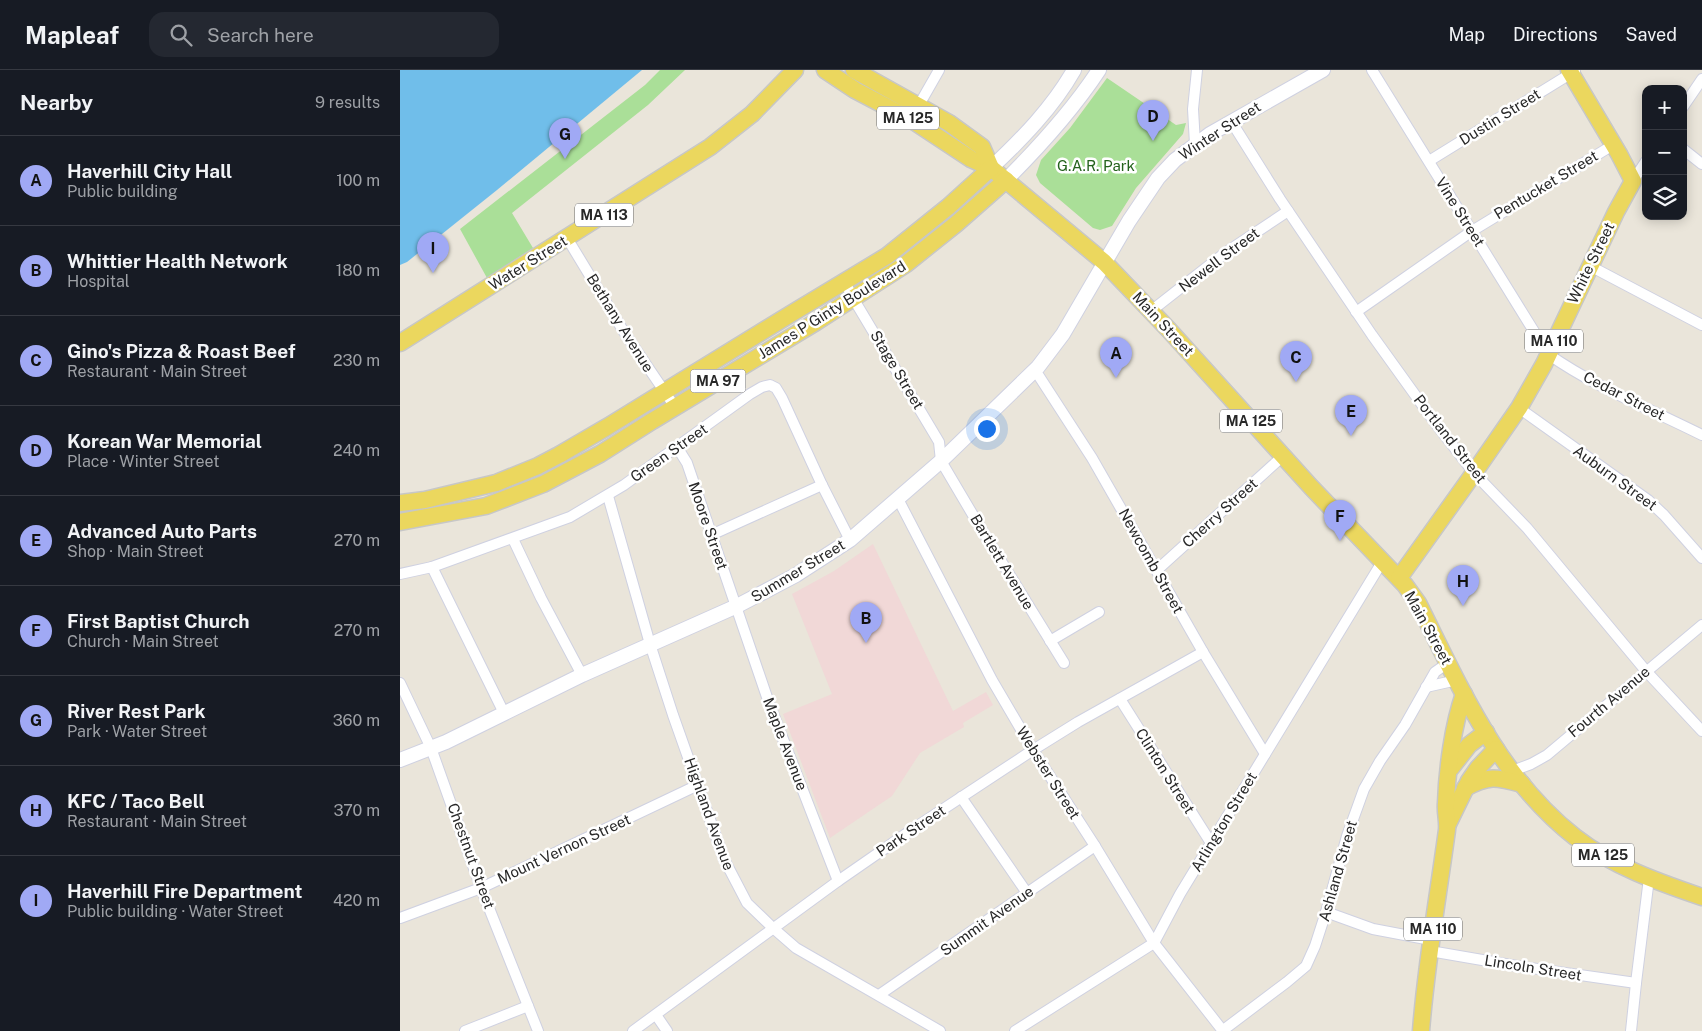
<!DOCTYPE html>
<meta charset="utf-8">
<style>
body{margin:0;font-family:"Public Sans",sans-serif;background:#242831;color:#f1f3f6}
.controls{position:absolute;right:15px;top:15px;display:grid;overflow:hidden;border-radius:10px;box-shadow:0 2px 12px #0003}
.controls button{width:45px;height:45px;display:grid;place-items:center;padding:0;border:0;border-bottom:1px solid #363941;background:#171b24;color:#f1f3f6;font:25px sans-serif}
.you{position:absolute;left:586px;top:358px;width:18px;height:18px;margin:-12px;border:4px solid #fff;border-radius:50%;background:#1a73e8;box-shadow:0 0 0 8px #1a73e833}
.badge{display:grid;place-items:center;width:32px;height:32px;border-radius:50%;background:#a0a9f5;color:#111;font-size:16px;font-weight:700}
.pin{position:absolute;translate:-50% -41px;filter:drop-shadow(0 1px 2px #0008)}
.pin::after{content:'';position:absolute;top:26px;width:18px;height:15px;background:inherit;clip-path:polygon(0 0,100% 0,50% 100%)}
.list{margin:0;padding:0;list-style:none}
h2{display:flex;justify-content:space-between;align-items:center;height:65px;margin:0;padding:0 20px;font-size:21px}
h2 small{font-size:16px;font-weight:400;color:#9ea1a6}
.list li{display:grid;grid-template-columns:32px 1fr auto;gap:15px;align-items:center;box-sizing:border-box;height:90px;padding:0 20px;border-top:1px solid #363941}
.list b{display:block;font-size:19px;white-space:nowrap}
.list p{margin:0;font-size:16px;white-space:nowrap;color:#9ea1a6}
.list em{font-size:16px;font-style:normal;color:#9ea1a6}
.icon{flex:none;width:28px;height:28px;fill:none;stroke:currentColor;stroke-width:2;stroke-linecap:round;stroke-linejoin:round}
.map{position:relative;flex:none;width:1302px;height:961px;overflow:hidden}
header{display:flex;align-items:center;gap:30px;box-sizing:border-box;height:70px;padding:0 25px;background:#171b24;border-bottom:1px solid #363941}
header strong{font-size:24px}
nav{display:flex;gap:28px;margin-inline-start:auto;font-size:18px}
.search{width:350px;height:45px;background:#242831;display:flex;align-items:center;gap:12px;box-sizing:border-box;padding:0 18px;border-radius:15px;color:#9ea1a6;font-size:19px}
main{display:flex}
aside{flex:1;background:#171b24}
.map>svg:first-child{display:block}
.medical{fill:#f1d8d7}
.green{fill:#aadf98}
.water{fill:#70beea}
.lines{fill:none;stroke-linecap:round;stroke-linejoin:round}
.minor-casing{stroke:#cfd1e1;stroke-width:12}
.secondary-casing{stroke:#cfd1e1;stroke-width:16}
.primary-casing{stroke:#c7c7c7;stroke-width:19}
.minor{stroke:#fff;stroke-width:10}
.secondary{stroke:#fff;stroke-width:14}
.primary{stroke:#ebd75e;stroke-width:16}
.labels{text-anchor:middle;stroke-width:5;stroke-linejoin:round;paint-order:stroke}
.shield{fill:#fff;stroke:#686868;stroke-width:1}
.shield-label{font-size:14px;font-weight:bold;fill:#282828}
.street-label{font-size:15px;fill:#282828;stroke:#fff}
.park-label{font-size:15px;fill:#24621c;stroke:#fff}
</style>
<header>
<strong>Mapleaf</strong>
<div class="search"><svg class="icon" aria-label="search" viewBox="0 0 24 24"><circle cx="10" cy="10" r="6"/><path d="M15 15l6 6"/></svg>Search here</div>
<nav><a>Map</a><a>Directions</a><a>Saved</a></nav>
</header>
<main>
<aside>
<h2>Nearby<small>9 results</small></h2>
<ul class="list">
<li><span class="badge">A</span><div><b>Haverhill City Hall</b><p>Public building</p></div><em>100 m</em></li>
<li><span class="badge">B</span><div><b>Whittier Health Network</b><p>Hospital</p></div><em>180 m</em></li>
<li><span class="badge">C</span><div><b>Gino's Pizza &amp; Roast Beef</b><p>Restaurant · Main Street</p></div><em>230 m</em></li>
<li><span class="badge">D</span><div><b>Korean War Memorial</b><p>Place · Winter Street</p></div><em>240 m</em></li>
<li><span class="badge">E</span><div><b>Advanced Auto Parts</b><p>Shop · Main Street</p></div><em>270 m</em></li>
<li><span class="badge">F</span><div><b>First Baptist Church</b><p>Church · Main Street</p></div><em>270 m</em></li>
<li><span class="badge">G</span><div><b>River Rest Park</b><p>Park · Water Street</p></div><em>360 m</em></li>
<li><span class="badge">H</span><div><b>KFC / Taco Bell</b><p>Restaurant · Main Street</p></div><em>370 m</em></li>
<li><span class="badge">I</span><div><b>Haverhill Fire Department</b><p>Public building · Water Street</p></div><em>420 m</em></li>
</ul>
</aside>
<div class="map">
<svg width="1302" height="961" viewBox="0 0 1302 961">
<rect width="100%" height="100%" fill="#eae5da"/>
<!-- medical -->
<path class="medical" d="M473 474 553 641 586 622 593 635 563 653 564 657 520 683 492 726 430 768 383 644 432 624 392 524 434 501Z"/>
<!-- green -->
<g class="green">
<path d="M260 0H285L248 35 112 143 133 178 87 208 60 159 245 15Z"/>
<path d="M707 8 776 55 786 53 783 64 736 118 712 156 700 160 693 158 640 113 636 105 641 90 670 58Z"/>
</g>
<!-- water -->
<path class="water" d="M0 0H242L97 120 7 192 0 195Z"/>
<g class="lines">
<defs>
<g id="minor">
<path d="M972 0 1148 284C1195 317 1250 339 1302 365"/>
<path d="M519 35 539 0"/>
<path d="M1283 37 1302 9"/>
<path d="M831 51 880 129 972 265 1036 354 1074 403 1127 458 1246 601 1302 661"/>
<path d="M795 74 793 39 797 0"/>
<path d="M1283 79 1302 94"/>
<path d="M1029 91 1175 1"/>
<path d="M1233 111 1246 91"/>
<path d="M167 168 224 262 275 337"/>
<path d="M1190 196 1302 255"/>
<path d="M445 212 453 228 539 372 541 391 580 457 664 593"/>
<path d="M751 241 825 183 888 141"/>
<path d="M956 242 1072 161 1213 75"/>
<path d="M635 300 692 388 803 582 865 684"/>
<path d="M1119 338 1248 430 1264 445 1302 488"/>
<path d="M277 377 287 393 369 633 438 811"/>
<path d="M208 426 250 574 273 645 324 789 347 833 373 858 396 878 540 961"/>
<path d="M498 429 592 610 633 680 695 776 754 873 823 961"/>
<path d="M311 465 422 415"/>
<path d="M113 469 141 528 182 605"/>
<path d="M32 497 104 643"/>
<path d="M757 500 883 386"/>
<path d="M0 504 32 497 170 447 224 415 350 324 362 317 370 315 376 318 382 328 422 415 450 470"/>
<path d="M650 571 699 542"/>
<path d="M0 613 31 678 81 818 138 961"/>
<path d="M1026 617 1057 610"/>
<path d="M720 629 811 773"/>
<path d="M1112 701 1131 694 1147 685 1302 555"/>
<path d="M561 727 627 823"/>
<path d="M926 842 973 859 1031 870"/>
<path d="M0 848 81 818 298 715"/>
<path d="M1030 881 1117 896 1236 913"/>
<path d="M479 925 695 776"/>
<path d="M256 945 267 961"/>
<path d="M65 961 128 936"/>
<path d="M233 961 438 811 513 759 633 680 678 652 803 582"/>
<path d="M615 961 754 873 780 824 982 492"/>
<path d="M822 961 887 912 906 896 915 876 926 842 947 766 964 719 980 691 1005 655 1035 602 1048 593"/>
<path d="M1231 961 1236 913 1249 808"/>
</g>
<g id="secondary">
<path d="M591 98C622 69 653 37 674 0"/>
<path d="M606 110C640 76 672 41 699 0"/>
<path d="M0 690 46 672 182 605 337 536 396 505 450 470 541 391 638 297 663 264 729 151 758 108 775 90 810 64 923 0"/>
</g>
<g id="primary">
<path d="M425 0 455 20 512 50 571 89 591 98 704 192 769 260 911 417 1005 515 1018 533C1060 617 1099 708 1175 767 1212 796 1258 812 1302 827"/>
<path d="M454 0 549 53 582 77 591 98"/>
<path d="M0 273 310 77 352 44 395 0"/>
<path d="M0 433 25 430 96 413 138 396 159 385 207 357 394 242 487 186 548 137 591 98"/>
<path d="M0 452 86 436 143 414 200 384 252 351 416 252 506 194 556 154 606 110"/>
<path d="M999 508 1069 410 1119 338 1144 294 1216 142 1233 111 1219 84 1169 0"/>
<path d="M1051 698 1069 675 1086 662"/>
<path d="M1065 718C1089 705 1096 707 1122 714"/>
<path d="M1048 754 1069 711 1078 698 1096 679"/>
<path d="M1021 961C1026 894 1038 827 1047 760 1048 751 1045 742 1046 733 1047 700 1053 655 1064 624"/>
</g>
</defs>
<!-- minor casing -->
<use href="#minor" class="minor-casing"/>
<!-- secondary casing -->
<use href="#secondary" class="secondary-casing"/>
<!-- primary casing -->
<use href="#primary" class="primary-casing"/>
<!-- minor -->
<use href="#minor" class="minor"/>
<!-- secondary -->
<use href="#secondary" class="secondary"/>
<!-- primary -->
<use href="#primary" class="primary"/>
</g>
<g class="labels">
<!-- shield labels -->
<g class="shield">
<rect x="477" y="36.5" width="62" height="23" rx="4"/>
<rect x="175" y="133.5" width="58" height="23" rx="4"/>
<rect x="1125" y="259.5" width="58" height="23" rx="4"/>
<rect x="290.5" y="299.5" width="55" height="23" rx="4"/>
<rect x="820" y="339.5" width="62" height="23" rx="4"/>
<rect x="1172" y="773.5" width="62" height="23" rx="4"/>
<rect x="1004" y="847.5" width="58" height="23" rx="4"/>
</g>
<g class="shield-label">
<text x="508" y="53">MA 125</text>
<text x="204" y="150">MA 113</text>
<text x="1154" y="276">MA 110</text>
<text x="318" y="316">MA 97</text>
<text x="851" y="356">MA 125</text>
<text x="1203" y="790">MA 125</text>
<text x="1033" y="864">MA 110</text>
</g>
<!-- street labels -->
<g class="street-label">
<text transform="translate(1100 47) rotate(-32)" y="5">Dustin Street</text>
<text transform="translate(820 61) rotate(-33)" y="5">Winter Street</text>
<text transform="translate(1146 115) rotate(-31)" y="5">Pentucket Street</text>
<text transform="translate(1060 142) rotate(58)" y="5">Vine Street</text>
<text transform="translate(819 190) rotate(-37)" y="5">Newell Street</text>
<text transform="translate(128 193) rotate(-32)" y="5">Water Street</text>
<text transform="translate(1191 193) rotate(-64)" y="5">White Street</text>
<text transform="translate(432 240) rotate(-32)" y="5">James P Ginty Boulevard</text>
<text transform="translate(220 253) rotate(58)" y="5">Bethany Avenue</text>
<text transform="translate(763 254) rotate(47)" y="5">Main Street</text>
<text transform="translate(497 300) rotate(59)" y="5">Stage Street</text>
<text transform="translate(1224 326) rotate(27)" y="5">Cedar Street</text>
<text transform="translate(1050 369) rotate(52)" y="5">Portland Street</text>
<text transform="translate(269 383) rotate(-35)" y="5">Green Street</text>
<text transform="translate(1215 408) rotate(36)" y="5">Auburn Street</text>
<text transform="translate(820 443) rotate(-42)" y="5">Cherry Street</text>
<text transform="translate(308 456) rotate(71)" y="5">Moore Street</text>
<text transform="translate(751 491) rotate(61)" y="5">Newcomb Street</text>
<text transform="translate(602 492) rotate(59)" y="5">Bartlett Avenue</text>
<text transform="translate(398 501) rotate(-31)" y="5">Summer Street</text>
<text transform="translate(1028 558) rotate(61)" y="5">Main Street</text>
<text transform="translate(1209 632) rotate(-40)" y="5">Fourth Avenue</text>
<text transform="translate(385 674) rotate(69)" y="5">Maple Avenue</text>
<text transform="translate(765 701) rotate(58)" y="5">Clinton Street</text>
<text transform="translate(648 703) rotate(58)" y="5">Webster Street</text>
<text transform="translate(309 744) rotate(70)" y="5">Highland Avenue</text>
<text transform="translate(824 752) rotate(-59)" y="5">Arlington Street</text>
<text transform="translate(511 761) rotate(-34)" y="5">Park Street</text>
<text transform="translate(164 779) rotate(-25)" y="5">Mount Vernon Street</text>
<text transform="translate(71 786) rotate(70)" y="5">Chestnut Street</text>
<text transform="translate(938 801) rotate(-74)" y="5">Ashland Street</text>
<text transform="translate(587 851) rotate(-35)" y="5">Summit Avenue</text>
<text transform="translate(1133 898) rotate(9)" y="5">Lincoln Street</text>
</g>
<!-- park labels -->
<g class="park-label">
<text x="696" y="101">G.A.R. Park</text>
</g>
</g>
</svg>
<div class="controls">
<button>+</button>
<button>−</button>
<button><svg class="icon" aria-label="layers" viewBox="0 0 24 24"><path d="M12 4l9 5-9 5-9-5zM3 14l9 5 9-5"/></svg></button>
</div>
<div class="you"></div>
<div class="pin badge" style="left:716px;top:308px">A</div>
<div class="pin badge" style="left:466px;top:573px">B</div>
<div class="pin badge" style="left:896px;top:312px">C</div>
<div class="pin badge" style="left:753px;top:71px">D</div>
<div class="pin badge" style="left:951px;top:366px">E</div>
<div class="pin badge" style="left:940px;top:471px">F</div>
<div class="pin badge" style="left:165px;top:89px">G</div>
<div class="pin badge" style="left:1063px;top:536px">H</div>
<div class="pin badge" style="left:33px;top:203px">I</div>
</div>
</main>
